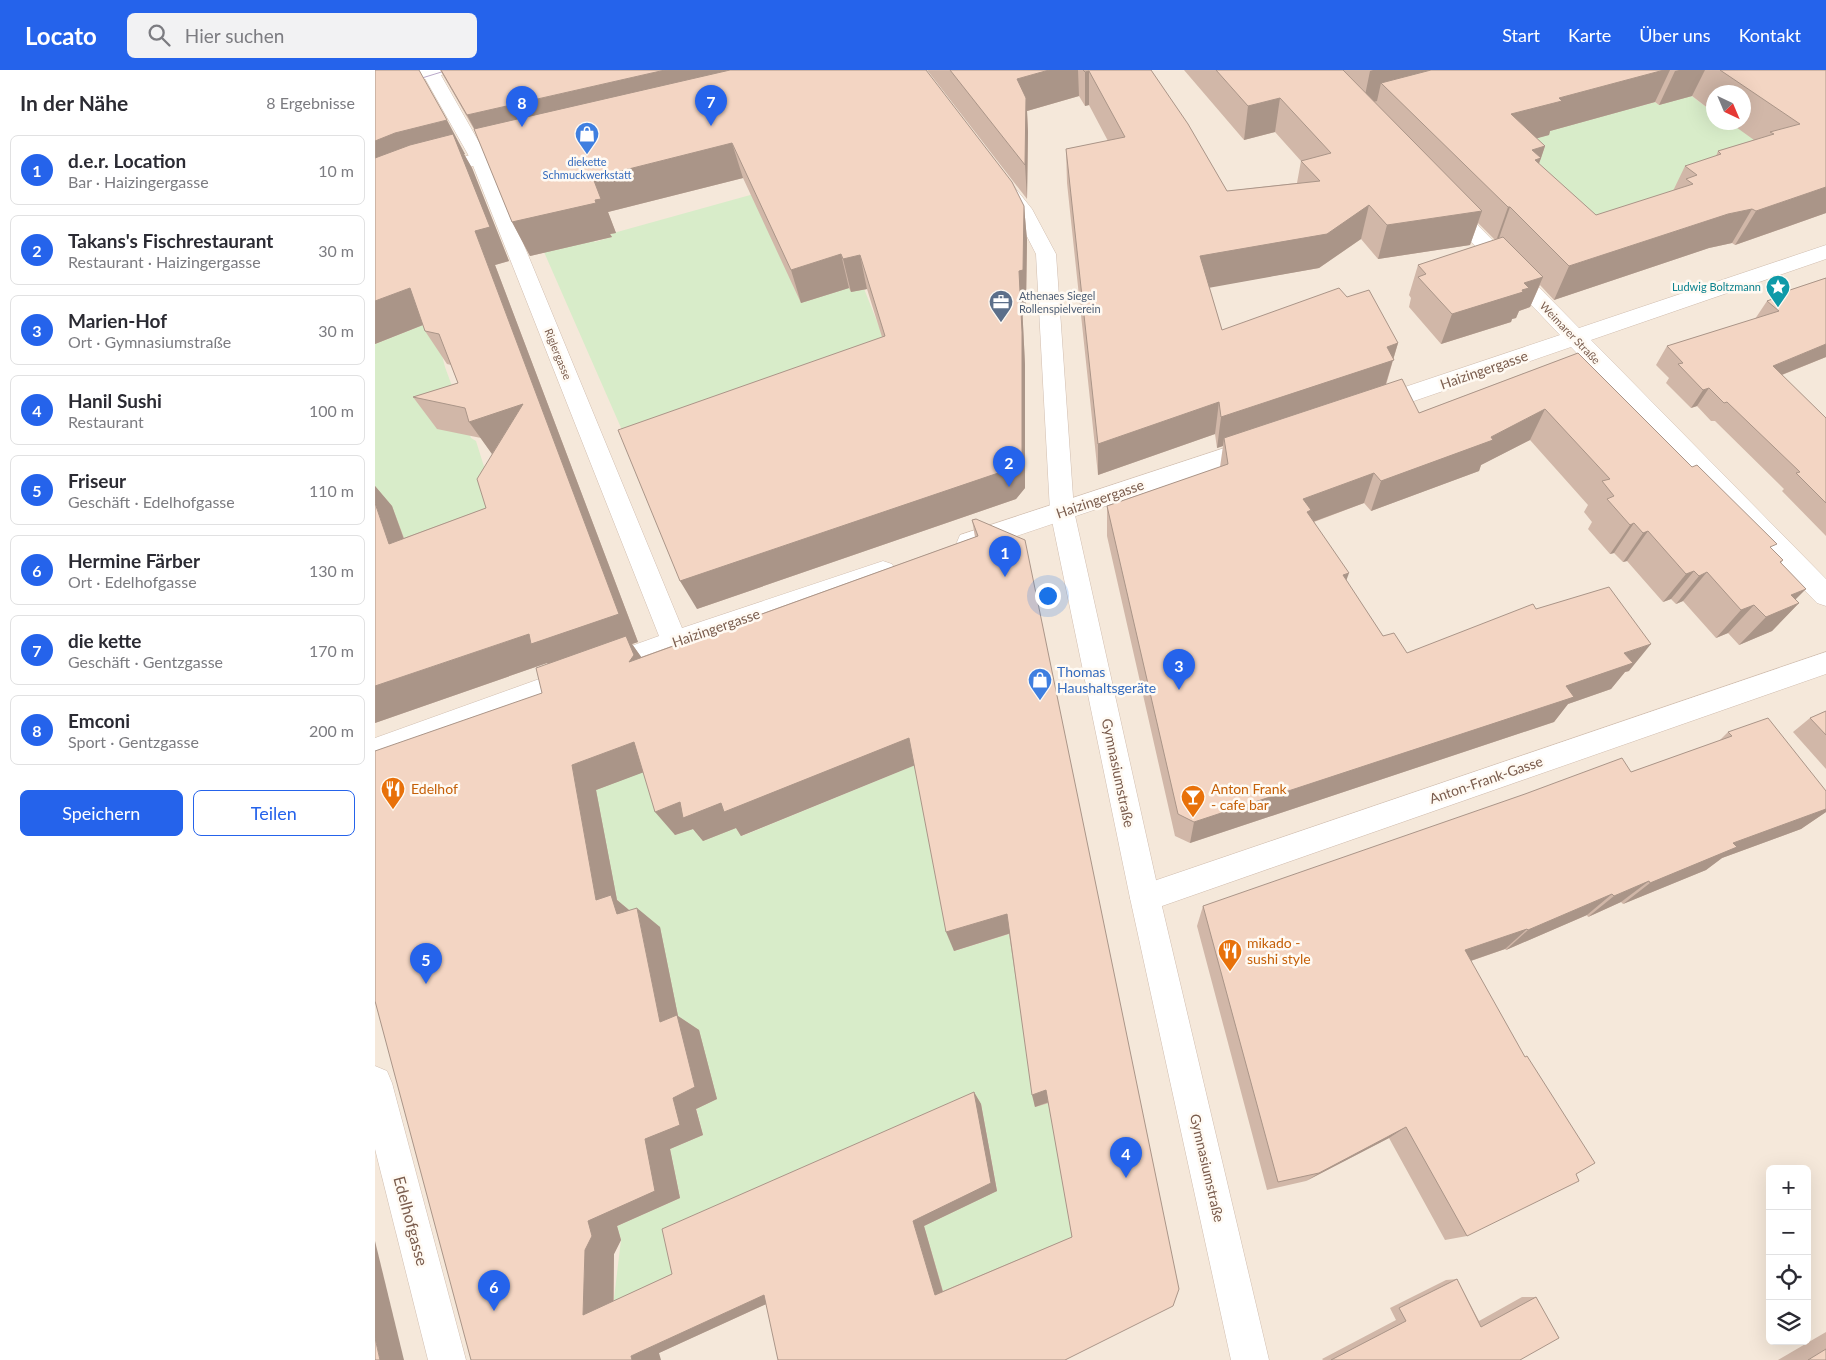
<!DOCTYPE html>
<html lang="de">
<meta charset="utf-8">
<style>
body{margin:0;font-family:Lato,sans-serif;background:#f2f2f3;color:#2b2b33}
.controls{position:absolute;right:15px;bottom:15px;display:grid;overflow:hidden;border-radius:8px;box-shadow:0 5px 20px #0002}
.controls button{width:45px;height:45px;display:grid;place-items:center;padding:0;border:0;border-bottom:1px solid #e1e1e2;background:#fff;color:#2b2b33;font:25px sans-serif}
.compass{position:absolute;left:1331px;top:15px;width:45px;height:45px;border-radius:50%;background:#fff;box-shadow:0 5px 20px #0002;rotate:136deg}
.you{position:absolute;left:672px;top:525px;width:18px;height:18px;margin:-12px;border:4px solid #fff;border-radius:50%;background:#1a73e8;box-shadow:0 0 0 8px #1a73e833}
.badge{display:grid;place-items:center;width:32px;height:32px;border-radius:50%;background:#2563eb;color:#fff;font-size:16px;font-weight:700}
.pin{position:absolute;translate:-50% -41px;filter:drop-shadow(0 1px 2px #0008)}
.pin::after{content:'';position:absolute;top:26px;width:18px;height:15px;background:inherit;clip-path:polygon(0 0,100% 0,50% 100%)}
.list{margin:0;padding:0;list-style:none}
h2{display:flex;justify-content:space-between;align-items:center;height:65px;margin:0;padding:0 20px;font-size:21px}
h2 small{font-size:16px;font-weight:400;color:#7c7c81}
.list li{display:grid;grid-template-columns:32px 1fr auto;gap:15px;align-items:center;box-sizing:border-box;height:70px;margin:0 10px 10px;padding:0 10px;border:1px solid #e1e1e2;border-radius:8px}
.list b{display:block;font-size:19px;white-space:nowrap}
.list p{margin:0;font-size:16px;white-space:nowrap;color:#7c7c81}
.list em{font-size:16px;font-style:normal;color:#7c7c81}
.actions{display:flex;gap:10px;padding:15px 20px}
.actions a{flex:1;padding:11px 0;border:1px solid #2563eb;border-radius:8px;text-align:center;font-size:18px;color:#2563eb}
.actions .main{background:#2563eb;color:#fff}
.icon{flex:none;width:28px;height:28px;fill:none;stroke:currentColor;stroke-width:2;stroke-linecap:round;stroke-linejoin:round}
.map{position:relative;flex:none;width:1451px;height:1290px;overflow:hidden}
header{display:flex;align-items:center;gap:30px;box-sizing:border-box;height:70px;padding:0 25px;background:#2563eb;color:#fff}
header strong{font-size:24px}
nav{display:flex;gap:28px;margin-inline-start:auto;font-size:18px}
.search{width:350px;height:45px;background:#f2f2f3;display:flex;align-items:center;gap:12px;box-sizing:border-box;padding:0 18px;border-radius:8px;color:#7c7c81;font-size:19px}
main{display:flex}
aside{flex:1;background:#fff}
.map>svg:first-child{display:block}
.residential{fill:#f5e8da;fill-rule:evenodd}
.green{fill:#d8ecc9}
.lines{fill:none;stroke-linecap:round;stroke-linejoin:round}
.minor-casing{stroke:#d1beb0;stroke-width:1}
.tertiary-casing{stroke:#d1beb0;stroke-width:1}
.secondary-casing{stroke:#d6c0b0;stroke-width:1}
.minor{fill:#fff;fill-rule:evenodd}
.tertiary{fill:#fff;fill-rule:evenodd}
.secondary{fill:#fff;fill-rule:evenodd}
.tram{stroke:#b9a8c9;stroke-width:1}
.wall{fill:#d1b7a8;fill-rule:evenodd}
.shaded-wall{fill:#aa9588}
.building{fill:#f3d5c3;stroke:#aa9588;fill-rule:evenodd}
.labels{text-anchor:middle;stroke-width:5;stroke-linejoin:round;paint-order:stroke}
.far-shop-label{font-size:11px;fill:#366cbe;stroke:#fffaf3}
.far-culture-label{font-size:11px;fill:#0d838f;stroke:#fffaf3;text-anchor:end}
.far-service-label{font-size:11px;fill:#4e5e75;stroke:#fffaf3;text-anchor:start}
.far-street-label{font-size:11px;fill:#7a5c4d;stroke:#fffaf3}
.street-label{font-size:14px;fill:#7a5c4d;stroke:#fffaf3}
.shop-label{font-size:14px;fill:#366cbe;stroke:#fffaf3;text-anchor:start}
.food-label{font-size:14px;fill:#c56008;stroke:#fffaf3;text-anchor:start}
.near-street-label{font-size:16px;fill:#7a5c4d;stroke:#fffaf3}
</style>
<header>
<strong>Locato</strong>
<div class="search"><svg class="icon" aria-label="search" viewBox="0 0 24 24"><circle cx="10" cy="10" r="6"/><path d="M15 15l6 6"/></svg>Hier suchen</div>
<nav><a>Start</a><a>Karte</a><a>Über uns</a><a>Kontakt</a></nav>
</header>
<main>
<aside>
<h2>In der Nähe<small>8 Ergebnisse</small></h2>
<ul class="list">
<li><span class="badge">1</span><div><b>d.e.r. Location</b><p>Bar · Haizingergasse</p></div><em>10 m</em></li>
<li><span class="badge">2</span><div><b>Takans's Fischrestaurant</b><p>Restaurant · Haizingergasse</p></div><em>30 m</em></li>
<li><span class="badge">3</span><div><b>Marien-Hof</b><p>Ort · Gymnasiumstraße</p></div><em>30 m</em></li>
<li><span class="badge">4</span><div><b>Hanil Sushi</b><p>Restaurant</p></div><em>100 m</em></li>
<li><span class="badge">5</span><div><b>Friseur</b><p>Geschäft · Edelhofgasse</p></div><em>110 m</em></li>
<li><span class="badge">6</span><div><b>Hermine Färber</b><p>Ort · Edelhofgasse</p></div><em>130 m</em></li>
<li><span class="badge">7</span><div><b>die kette</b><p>Geschäft · Gentzgasse</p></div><em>170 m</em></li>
<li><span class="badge">8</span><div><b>Emconi</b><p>Sport · Gentzgasse</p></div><em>200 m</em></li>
</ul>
<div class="actions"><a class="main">Speichern</a><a>Teilen</a></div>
</aside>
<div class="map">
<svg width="1451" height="1290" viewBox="0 0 1451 1290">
<rect width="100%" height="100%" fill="#fdf6ec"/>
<!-- residential -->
<path class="residential" d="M0 0H1451V1290H0ZM1338 22H1368V52H1338ZM1395 1099H1432V1271H1395Z"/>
<!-- green -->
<g class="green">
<path d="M1314 24 1338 42V52L1354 53 1359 56 1434 49 1205 179 1114 62 1159 64 1163 68 1173 65 1169 61 1251 29 1262 37 1280 32 1284 35Z"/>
<path d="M386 122 467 163 505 259 517 299 261 392 169 182 218 169 220 172 236 167 235 164Z"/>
<path d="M58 251 70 297 96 368 101 371 122 438 35 506 0 442V274Z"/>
<path d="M545 693 579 881 644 861 698 1171 569 1226 549 1156 622 1120 606 1034 322 1206 237 1245 246 1170 242 1156 305 1128 295 1079 328 1065 304 968 98 766 280 697 300 765 325 756 363 757 367 766Z"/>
</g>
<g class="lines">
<defs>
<g id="minor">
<path d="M49 0H63L113 88 307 558 508 491 517 494 521 501 517 508 308 580 0 692V668L284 566 95 88 47 3Z"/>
<path d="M1073 130 1080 132 1204 258 1451 175V189L1216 270 1451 509V536L1442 533 1196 277 1007 342 999 344 991 342 988 336 991 330 1185 265 1066 140 1063 136 1066 132Z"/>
<path d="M883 367 891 370 895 376 891 382 594 482 585 479 582 472 585 465Z"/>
<path d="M1451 582V604L770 842 759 838 755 828 759 818 770 814Z"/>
<path d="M0 996 12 1001 17 1013 91 1290H53L0 1079Z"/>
</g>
<path id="tertiary" d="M626 107 633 109 657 139 681 184 699 441 785 828 894 1290H856L755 828 675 441 661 184 641 145 616 113 619 109Z"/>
<g id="secondary">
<path d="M44 0H73L70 4 0 22V12Z"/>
<path d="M146 72 153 74 155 78 153 82 55 107 0 129V116L41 99Z"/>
</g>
</defs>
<!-- minor casing -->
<use href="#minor" class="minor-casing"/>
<!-- tertiary casing -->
<use href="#tertiary" class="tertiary-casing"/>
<!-- secondary casing -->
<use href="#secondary" class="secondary-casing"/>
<!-- minor -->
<use href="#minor" class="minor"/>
<!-- tertiary -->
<use href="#tertiary" class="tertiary"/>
<!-- secondary -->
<use href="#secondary" class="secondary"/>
<!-- tram -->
<path class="tram" d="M34 12 73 0"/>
</g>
<!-- wall -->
<g class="wall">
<path d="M0 0 90 84H89L97 98 134 191 120 195 263 572 257 574 266 587 600 467 597 450 601 449 804 1219 391 1234 284 1283 96 1290 167 623 173 594 172 593 0 653V416L17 436 29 468 111 438 117 384 106 368 62 359 38 327 83 313 76 295 72 294 50 261 48 255 0 274ZM539 695 579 881 634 864 660 1037 674 1033 697 1167 568 1221 549 1156 622 1121 606 1034 599 1022 297 1204 239 1231V1184L246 1170 242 1156 305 1128 295 1079 328 1065 321 1039 342 1029 324 960 303 946 285 857 254 840 242 830 221 720 268 702 300 765 318 759 328 771 361 758 366 766Z"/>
<path d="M65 0H551L649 136 652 170 651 234H647L650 295V418L641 429 322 539 507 267 492 219 476 222 474 218 426 233 368 108 233 142 241 163 235 164 237 167 155 186 137 152 100 61Z"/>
<path d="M552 0H776L852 121 922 113 926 91 900 62 869 70 809 0H1451V143L1360 175 1357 173 1334 178 1179 230 1165 215 1155 237 1144 241 1141 248 1137 249 1136 252 1066 274 1034 237 1036 228 1034 225 1043 195 1120 170 1103 153 1095 175 1003 189 986 169 944 198 834 217 847 260 972 227 1023 273 1011 315 1044 343 1203 283 1408 490 1406 493 1421 530 1424 533 1397 561 1364 575 1353 563 1341 568 1308 531 1301 534 1296 529 1288 532 1252 491 1248 492 1239 483 1235 484 1213 459 1217 452 1209 442 1213 435 1155 370 1106 395 1104 401 996 441 989 433 939 452 971 511 1008 566 1032 583 1161 539 1254 601 1250 602 1236 619 1193 634 1179 652 815 773 800 766 732 466V436L845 397 848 376 842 378 840 364 723 405 692 113 691 79 733 71 714 35 710 36 704 26 652 41 653 62 652 129ZM1338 22H1368V52H1354L1379 70 1343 81 1341 86 1310 96 1298 121 1221 145 1164 94 1170 76 1161 68 1174 65 1175 61 1280 32 1284 35 1317 26 1338 42Z"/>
<path d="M1451 208V287L1407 305 1451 348V466L1407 421 1409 419 1340 351H1336L1322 336 1316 338 1291 313 1294 308 1281 295 1292 276 1380 249 1392 231 1406 226 1409 222Z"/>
<path d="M1451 641V699L1418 662 1435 648Z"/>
<path d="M1353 662 1451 721V742L1426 759 1347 788 1331 800 1248 834 1246 832 1213 847 1212 845 1131 880 1130 879 1096 891 1092 1166 1070 1170 1014 1068 931 1111 892 1120 822 856 828 836 1256 702 1344 671Z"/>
<path d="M1082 1209 1104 1251 1147 1227H1161L1145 1290H948L947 1289 1021 1250 1015 1238 1071 1210Z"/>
<path d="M1451 1262V1290H1403Z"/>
</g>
<!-- shaded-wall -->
<g class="shaded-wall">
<path d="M290 0H448L110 79 92 45Z"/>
<path d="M674 0H703L704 26 652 41 653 62 652 129 650 95 642 9Z"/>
<path d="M998 0H1122L1006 13 1002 31 988 35 995 1Z"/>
<path d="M1289 0H1295L1280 32 1175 61 1174 65 1124 79 1136 44 1184 28Z"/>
<path d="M1304 0H1330L1317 26 1284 35 1300 1Z"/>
<path d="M714 1V35L710 36V2Z"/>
<path d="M905 28 900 62 869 70 873 36Z"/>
<path d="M72 50 90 84H89L97 98 134 191 120 195 263 572 257 574 272 595 180 602 172 593 0 653V616L154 564 244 544 100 161 0 114V71L20 63Z"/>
<path d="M357 73 368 108 233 142 241 163 235 164 237 167 155 186 137 152 220 130 218 108Z"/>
<path d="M1170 76 1166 88 1152 123 1157 80Z"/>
<path d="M1451 117V143L1360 175 1381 141Z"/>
<path d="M994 135 986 169 944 198 822 220 825 186Z"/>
<path d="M649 136 652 170 651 234H647L650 295V418L641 429 322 539 305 511 644 201Z"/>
<path d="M1133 137H1135L1123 171H1121Z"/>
<path d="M1377 139 1357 173 1334 178 1179 230 1194 196 1353 144Z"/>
<path d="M1107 141 1095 175 1003 189 1012 155Z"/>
<path d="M466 184 474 218 426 233 416 200Z"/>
<path d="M485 185 492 219 476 222 468 189Z"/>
<path d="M1168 207 1155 237 1144 241 1141 248 1137 249 1136 252 1066 274 1077 244 1149 213Z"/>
<path d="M35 218 58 251 0 274V231Z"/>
<path d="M1023 273 1008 323 849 368 848 376 842 378 846 347 1012 277Z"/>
<path d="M1451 274V287L1384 314 1398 296Z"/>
<path d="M1334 318 1322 336 1316 338 1328 320Z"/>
<path d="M844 332 840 364 723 405V374Z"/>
<path d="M148 334 117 384 94 352Z"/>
<path d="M1170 339 1155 370 1106 395 1104 401 996 441 1006 411 1116 367Z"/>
<path d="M999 403 989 433 932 454 928 429Z"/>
<path d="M0 416 17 436 41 503 14 474 0 433Z"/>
<path d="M1259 453 1239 483 1235 484 1255 455Z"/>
<path d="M1273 461 1252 491 1248 492 1268 463Z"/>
<path d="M1319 501 1296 529 1288 532 1311 504Z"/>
<path d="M1332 502 1308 531 1301 534 1324 506Z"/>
<path d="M974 503 964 531 968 505Z"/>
<path d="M1431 519 1412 538 1424 533 1397 561 1364 575 1391 547 1416 525Z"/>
<path d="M1379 535 1353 563 1341 568 1366 540Z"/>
<path d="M1276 574 1254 601 1250 602 1236 619 1193 634 1179 652 815 773 819 752 1191 616 1249 583Z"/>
<path d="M534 668 543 694 366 766 361 758 328 771 318 759 300 765 280 742 305 732 346 733Z"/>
<path d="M259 672 280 698 221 720 242 830 260 845 245 847 221 830 197 695Z"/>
<path d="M1451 739V742L1426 759 1347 788 1331 800 1248 834 1275 813 1358 773Z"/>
<path d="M1274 811 1246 832 1213 847 1239 826Z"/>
<path d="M1237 824 1212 845 1131 880 1153 860Z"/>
<path d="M262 838 285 857 303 946 324 960 342 1029 321 1039 328 1065 295 1079 305 1128 242 1156 246 1170 239 1184 238 1244 208 1245 210 1180 213 1151 298 1028 285 952Z"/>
<path d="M632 844 636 863 579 881 571 862Z"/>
<path d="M1152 859 1130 879 1072 899 1090 880Z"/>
<path d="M671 1020 674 1032 660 1037 657 1025Z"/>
<path d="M599 1022 606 1034 622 1121 549 1156 569 1226 560 1225 538 1151Z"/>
<path d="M1031 1057 1014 1068 931 1111 944 1103Z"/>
<path d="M0 1171 29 1290H5L0 1268Z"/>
<path d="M389 1225 409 1226 284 1283 286 1290H257L256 1286Z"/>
</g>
<!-- building -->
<g class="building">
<path d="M0 0H44L72 50 20 63 0 71Z"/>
<path d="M66 0H290L92 45Z"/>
<path d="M355 0H551L637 112 649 136 648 200 644 201 647 262V387L638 398 305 511 243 360 510 266 485 185 468 189 466 184 416 200 357 73 218 108 226 129 220 130 221 133 137 152 99 59Z"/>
<path d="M575 0H674L642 9 651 28 650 95Z"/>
<path d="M708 0H776L813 54 852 121 945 111 926 91 956 83 905 28 873 36 841 0H968L1107 141 1012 155 994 135 952 164 825 186 847 260 964 218 972 227 994 220 1023 273 1012 277 1019 290 846 347 844 332 723 374 691 79 750 67 714 1 710 2Z"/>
<path d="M1056 0H1289L1184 28 1187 31 1136 44 1170 76 1157 80 1166 88 1160 90 1221 145 1318 114 1311 109 1322 105 1310 96 1346 84 1343 81 1399 64 1395 62 1425 54 1345 0H1451V117L1381 141 1377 139 1353 144 1194 196 1135 137H1133L1006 13Z"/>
<path d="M78 64 115 157 100 161 244 544 156 574 154 564 0 616V433L14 474 111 438 102 409 148 334 94 352 90 338 38 327 83 313 64 264 50 261 35 218 0 231V88L35 75Z"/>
<path d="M1128 167 1168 207 1149 213 1154 218 1147 220 1148 222 1077 244 1043 207 1051 204 1043 195Z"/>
<path d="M1451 208V274L1398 296 1451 348V433L1421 403 1425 402 1352 332 1349 333 1334 318 1328 320 1303 294 1308 293 1292 276 1404 241 1392 231 1411 224 1409 222Z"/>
<path d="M1203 283 1317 397 1322 395 1402 474 1395 477 1408 490 1405 492 1431 519 1416 525 1424 533 1391 547 1379 535 1366 540 1332 502 1324 506 1319 501 1311 504 1273 461 1268 463 1259 453 1255 455 1232 429 1239 426 1227 411 1235 409 1170 339 1116 367 1118 370 1006 411 999 403 928 429 936 440 932 442 974 503 968 505 1008 566 1019 563 1032 583 1158 534 1161 539 1234 517 1276 574 1249 583 1258 593 1191 616 1199 627 819 752 803 744 732 436 853 394 849 368 1027 309 1044 343Z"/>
<path d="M601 449 650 470 804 1219 798 1236 690 1290H403L389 1225 256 1286 257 1290H96L0 931V681L167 623 161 598 251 566 259 585 254 592 603 466 597 450ZM534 668 571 862 632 844 657 1025 671 1020 697 1167 560 1225 538 1151 616 1113 599 1022 287 1159 297 1204 208 1245 210 1180 217 1166 213 1151 280 1121 270 1069 305 1055 298 1028 320 1017 302 945 285 952 262 838 242 844 236 825 221 830 197 695 259 672 280 742 305 732 308 748 346 733 349 742Z"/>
<path d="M1451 641V665L1435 648Z"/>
<path d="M1393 648 1451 721V739L1358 773 1362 777 1275 813 1274 811 1239 826 1237 824 1153 860 1152 859 1090 880 1150 987 1152 986 1220 1093 1201 1104 1204 1111 1092 1166 1031 1057 944 1103 903 1112 828 836 1150 724 1247 688 1256 702 1357 666 1353 662Z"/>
<path d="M1082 1209 1106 1257 1161 1227 1184 1268 1145 1290H956L1031 1251 1024 1238Z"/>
<path d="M0 1268 5 1290H0Z"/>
<path d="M1451 1279V1290H1433Z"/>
</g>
<!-- icons -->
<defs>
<symbol id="shop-pin" viewBox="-11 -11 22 30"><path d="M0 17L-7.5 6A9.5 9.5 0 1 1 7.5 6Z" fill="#3f7fe0" stroke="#fffaf3"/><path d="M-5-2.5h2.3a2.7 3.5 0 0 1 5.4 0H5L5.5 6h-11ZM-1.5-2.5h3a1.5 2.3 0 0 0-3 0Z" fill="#fff"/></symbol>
<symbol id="sight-pin" viewBox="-11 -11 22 30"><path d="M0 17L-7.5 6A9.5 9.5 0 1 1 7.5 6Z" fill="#0f9aa8" stroke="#fffaf3"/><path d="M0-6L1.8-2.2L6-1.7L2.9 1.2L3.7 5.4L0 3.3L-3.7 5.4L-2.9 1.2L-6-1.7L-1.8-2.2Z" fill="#fff"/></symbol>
<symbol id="office-pin" viewBox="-11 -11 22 30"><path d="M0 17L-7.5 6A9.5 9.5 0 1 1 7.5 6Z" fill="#5c6f8a" stroke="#fffaf3"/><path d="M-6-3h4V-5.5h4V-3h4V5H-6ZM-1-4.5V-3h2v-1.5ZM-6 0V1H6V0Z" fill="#fff"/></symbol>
<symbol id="restaurant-pin" viewBox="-11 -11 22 30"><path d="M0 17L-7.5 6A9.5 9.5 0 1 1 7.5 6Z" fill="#e8710a" stroke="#fffaf3"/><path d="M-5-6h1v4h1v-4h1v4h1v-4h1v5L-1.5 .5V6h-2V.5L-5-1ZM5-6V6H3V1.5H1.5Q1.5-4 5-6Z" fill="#fff"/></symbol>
<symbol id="bar-pin" viewBox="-11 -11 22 30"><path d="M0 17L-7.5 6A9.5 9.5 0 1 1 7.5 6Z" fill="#e8710a" stroke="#fffaf3"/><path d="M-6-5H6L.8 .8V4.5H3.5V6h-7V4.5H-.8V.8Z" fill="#fff"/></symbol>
</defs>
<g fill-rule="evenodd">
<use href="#shop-pin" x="198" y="50" width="28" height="38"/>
<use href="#sight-pin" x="1389" y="203" width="28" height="38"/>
<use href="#office-pin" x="612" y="218" width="28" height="38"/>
<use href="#shop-pin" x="651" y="596" width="28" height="38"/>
<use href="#restaurant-pin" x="4" y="705" width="28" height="38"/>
<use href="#bar-pin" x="804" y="713" width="28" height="38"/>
<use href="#restaurant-pin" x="841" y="867" width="28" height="38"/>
</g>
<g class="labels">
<!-- far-shop labels -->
<g class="far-shop-label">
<text x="212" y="96">diekette<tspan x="212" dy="13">Schmuckwerkstatt</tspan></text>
</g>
<!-- far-culture labels -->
<g class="far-culture-label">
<text x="1386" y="221">Ludwig Boltzmann</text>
</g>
<!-- far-service labels -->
<g class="far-service-label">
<text x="644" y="230">Athenaes Siegel<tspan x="644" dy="13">Rollenspielverein</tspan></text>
</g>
<!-- far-street labels -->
<g class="far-street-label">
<text transform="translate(1195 263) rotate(46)" y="4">Weimarer Straße</text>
<text transform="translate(183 284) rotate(68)" y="4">Riglergasse</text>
</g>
<!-- street labels -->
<g class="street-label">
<text transform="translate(1109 300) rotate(-19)" y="5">Haizingergasse</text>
<text transform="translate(725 429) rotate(-19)" y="5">Haizingergasse</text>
<text transform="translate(341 558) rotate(-19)" y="5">Haizingergasse</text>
<text transform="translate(743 703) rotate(78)" y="5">Gymnasiumstraße</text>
<text transform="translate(1111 710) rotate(-19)" y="5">Anton-Frank-Gasse</text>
<text transform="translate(832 1098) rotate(77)" y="5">Gymnasiumstraße</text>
</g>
<!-- shop labels -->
<g class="shop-label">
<text x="682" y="607">Thomas<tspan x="682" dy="16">Haushaltsgeräte</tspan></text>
</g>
<!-- food labels -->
<g class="food-label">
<text x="36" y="724">Edelhof</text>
<text x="836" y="724">Anton Frank<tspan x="836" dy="16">- cafe bar</tspan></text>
<text x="872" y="878">mikado -<tspan x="872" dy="16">sushi style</tspan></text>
</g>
<!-- near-street labels -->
<g class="near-street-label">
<text transform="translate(36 1151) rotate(75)" y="6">Edelhofgasse</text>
</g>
</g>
</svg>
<div class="controls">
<button>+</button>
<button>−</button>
<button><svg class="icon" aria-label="locate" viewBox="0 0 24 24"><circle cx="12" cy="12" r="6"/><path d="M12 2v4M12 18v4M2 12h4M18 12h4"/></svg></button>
<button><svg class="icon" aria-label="layers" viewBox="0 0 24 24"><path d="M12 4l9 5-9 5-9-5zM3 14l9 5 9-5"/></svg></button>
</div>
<svg class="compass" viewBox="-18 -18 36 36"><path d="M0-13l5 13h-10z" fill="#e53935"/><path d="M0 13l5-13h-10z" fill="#7c7c81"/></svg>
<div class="you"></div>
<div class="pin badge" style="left:630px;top:507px">1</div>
<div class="pin badge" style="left:634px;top:417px">2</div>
<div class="pin badge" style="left:804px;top:620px">3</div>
<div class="pin badge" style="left:751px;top:1108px">4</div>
<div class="pin badge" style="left:51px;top:914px">5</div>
<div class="pin badge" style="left:119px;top:1241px">6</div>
<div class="pin badge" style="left:336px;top:56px">7</div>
<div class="pin badge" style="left:147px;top:57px">8</div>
</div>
</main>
